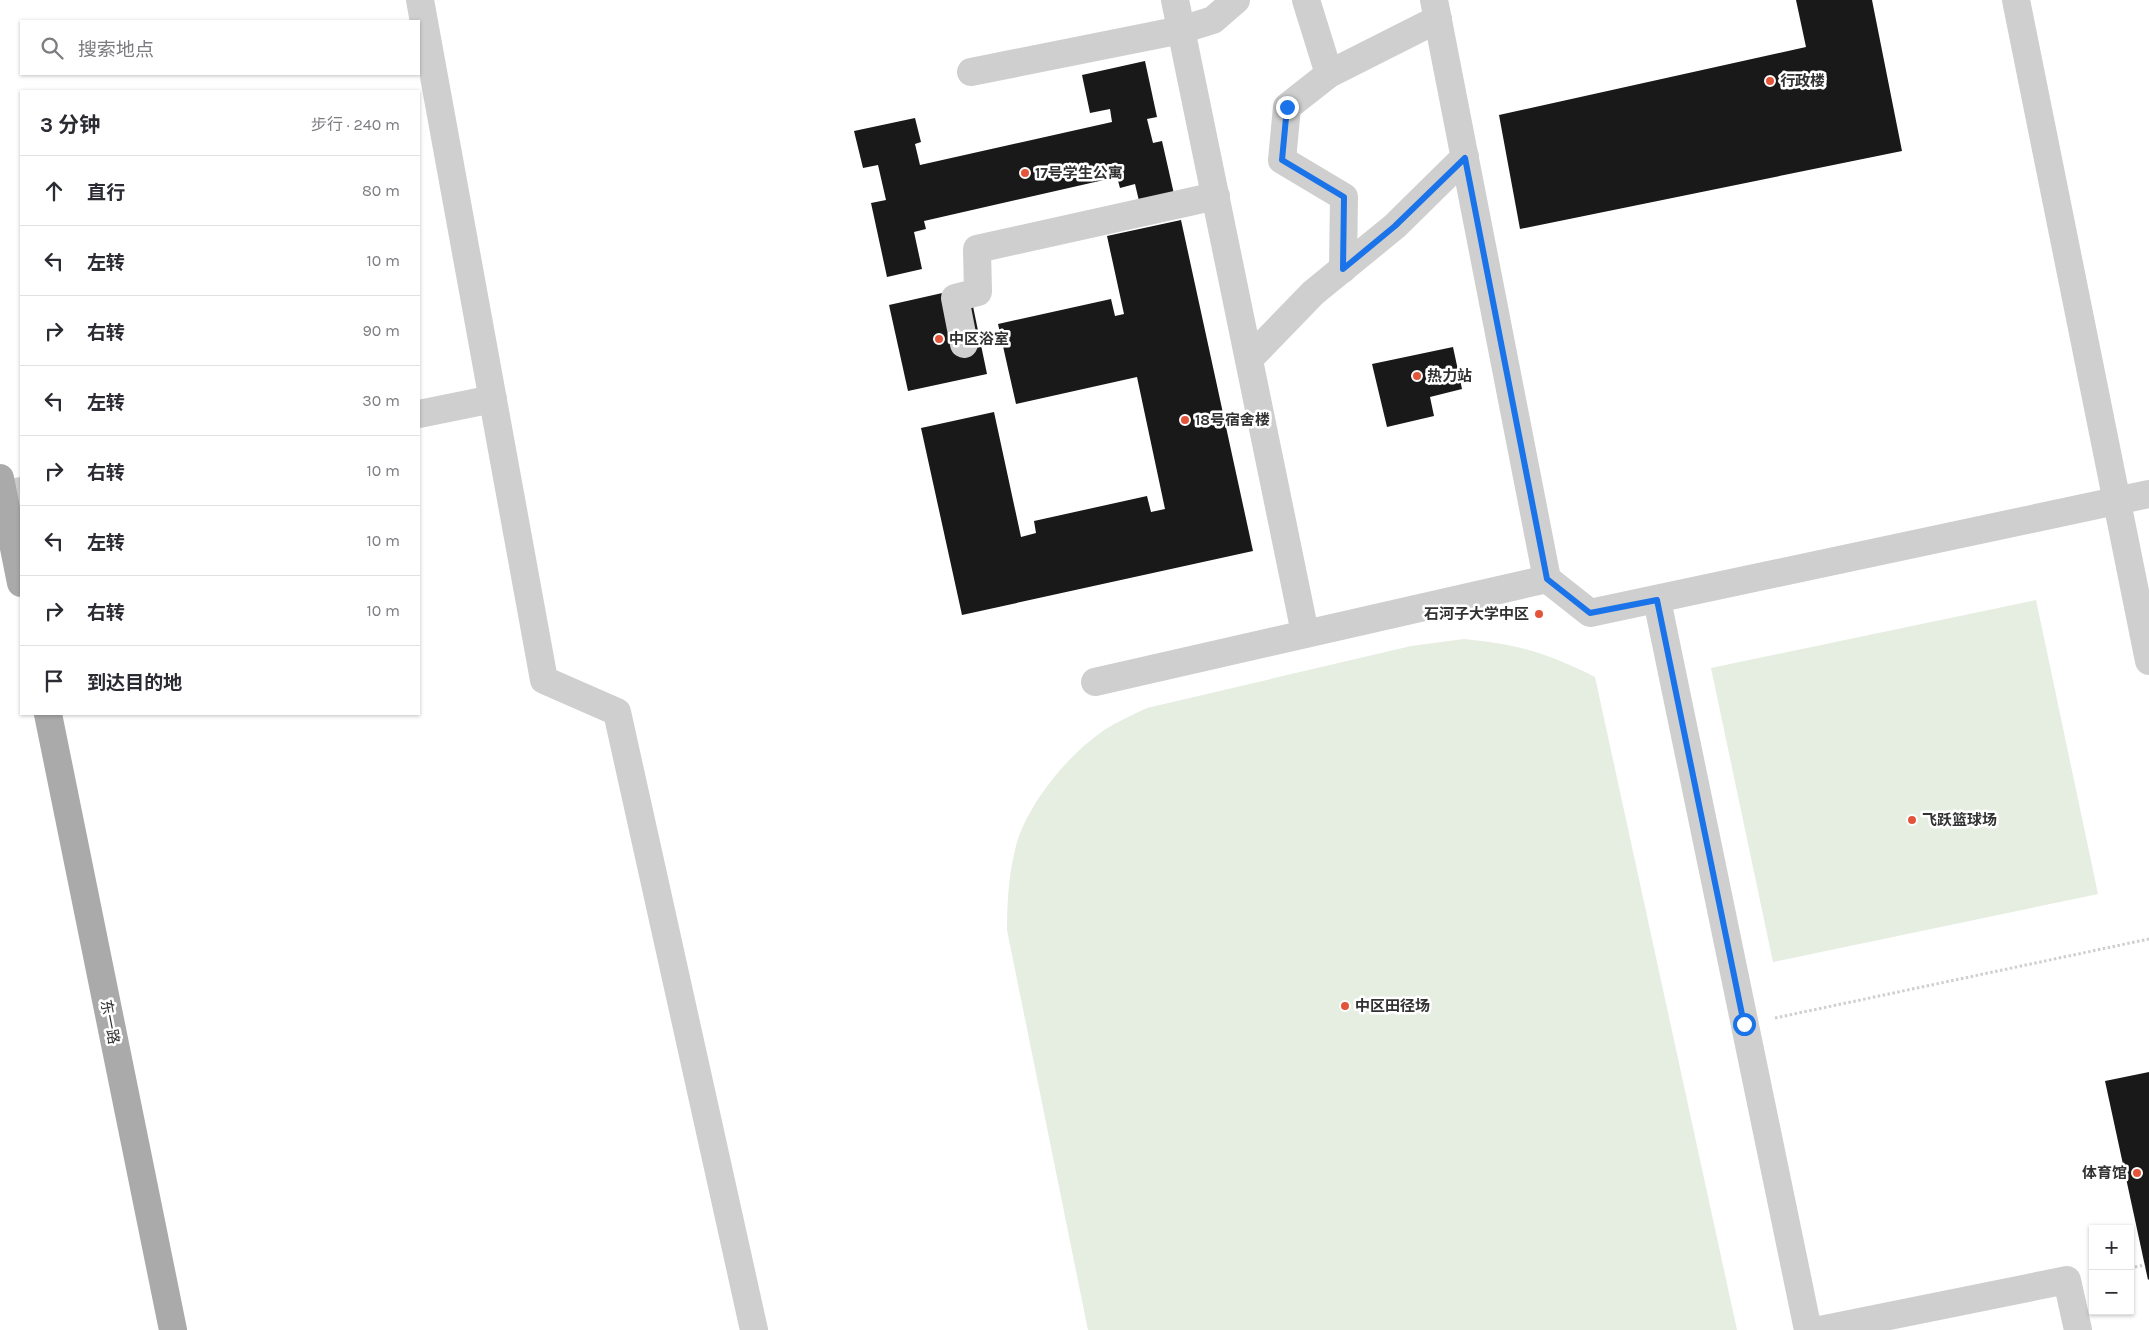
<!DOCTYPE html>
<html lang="zh">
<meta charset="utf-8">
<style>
body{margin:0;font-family:Karla,"Noto Sans SC",sans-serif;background:#f7f7f7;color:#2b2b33}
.controls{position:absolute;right:15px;bottom:15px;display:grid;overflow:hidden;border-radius:0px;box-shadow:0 1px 4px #0004}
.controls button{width:45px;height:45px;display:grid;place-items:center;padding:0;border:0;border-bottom:1px solid #e1e1e2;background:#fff;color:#2b2b33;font:25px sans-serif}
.stop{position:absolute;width:15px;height:15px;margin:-11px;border:4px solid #1a73e8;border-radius:50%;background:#fff}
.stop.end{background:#1a73e8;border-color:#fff;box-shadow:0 1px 5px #0008}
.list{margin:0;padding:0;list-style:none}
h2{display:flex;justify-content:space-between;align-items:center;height:65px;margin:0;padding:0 20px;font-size:21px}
h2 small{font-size:16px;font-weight:400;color:#7c7c81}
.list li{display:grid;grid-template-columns:32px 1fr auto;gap:15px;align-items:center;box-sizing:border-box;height:70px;padding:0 20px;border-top:1px solid #e1e1e2}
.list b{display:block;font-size:19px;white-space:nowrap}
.list em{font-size:16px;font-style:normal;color:#7c7c81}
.icon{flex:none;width:28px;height:28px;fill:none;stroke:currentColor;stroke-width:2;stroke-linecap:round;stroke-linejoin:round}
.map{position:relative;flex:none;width:2149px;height:1330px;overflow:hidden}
.search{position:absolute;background:#fff;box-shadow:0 1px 4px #0004;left:20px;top:20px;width:400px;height:55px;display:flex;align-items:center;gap:12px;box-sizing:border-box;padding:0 18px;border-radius:0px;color:#7c7c81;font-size:19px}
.panel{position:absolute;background:#fff;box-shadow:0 1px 4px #0004;left:20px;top:90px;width:400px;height:625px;border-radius:0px}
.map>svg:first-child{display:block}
.green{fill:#e5eee1}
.building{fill:#191919}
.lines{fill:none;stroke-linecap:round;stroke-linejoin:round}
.path{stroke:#cfcfcf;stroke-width:3;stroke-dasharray:2.5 2.5;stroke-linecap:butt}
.minor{stroke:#cfcfcf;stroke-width:28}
.major{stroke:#aaa;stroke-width:28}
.route{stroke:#1a73e8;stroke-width:6}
.poi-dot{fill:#e2553b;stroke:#fff;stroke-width:2}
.labels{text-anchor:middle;stroke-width:5;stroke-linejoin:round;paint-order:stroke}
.poi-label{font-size:15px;font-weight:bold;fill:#323232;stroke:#fff;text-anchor:start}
.street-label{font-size:15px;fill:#323232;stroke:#fff}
</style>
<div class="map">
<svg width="2149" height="1330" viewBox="0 0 2149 1330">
<rect width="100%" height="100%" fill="#fff"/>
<!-- green -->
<g class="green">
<path d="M2036 600 2098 894 1773 962 1711 668Z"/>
<path d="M1464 639C1517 644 1547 653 1595 677L1737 1330H1088L1007 930C1007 900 1009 871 1017 842 1030 800 1072 750 1109 727 1121 720 1134 714 1147 708L1411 646Z"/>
</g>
<!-- building -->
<g class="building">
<path d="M1796 0H1872L1902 151 1520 229 1499 115 1806 47Z"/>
<path d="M1145 61 1157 117 1147 119 1153 143 1162 141 1174 194 1139 201 1135 184 1120 188 1117 177 924 221 926 229 914 232 922 269 887 277 871 203 886 200 878 165 863 168 854 131 915 118 921 142 915 144 920 165 1112 122 1110 109 1090 113 1082 75Z"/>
<path d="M1181 220 1253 551 962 615 921 428 994 412 1021 537 1036 533 1034 521 1147 496 1151 512 1165 509 1137 377 1016 404 998 324 1111 299 1115 316 1124 314 1107 236Z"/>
<path d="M969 287 987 374 908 391 889 305Z"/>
<path d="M1453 347 1462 389 1430 397 1434 416 1387 427 1372 364Z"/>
<path d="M2149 1072V1279L2148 1280 2105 1081Z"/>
</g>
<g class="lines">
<!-- path -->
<g class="path">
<path d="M1775 1018 2149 939"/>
<path d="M2130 1268 2145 1265"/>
</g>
<!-- minor -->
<g class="minor">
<path d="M420 0 544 680 617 712 754 1330"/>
<path d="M1175 0 1305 633"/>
<path d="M1306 0 1329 74 1287 107 1282 160 1344 197 1343 269"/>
<path d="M1434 0 1547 579"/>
<path d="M2016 0 2149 661"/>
<path d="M971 72 1181 30 1213 20 1236 0"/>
<path d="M1329 74 1438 19"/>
<path d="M964 344 955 298 978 292 977 249 1216 196"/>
<path d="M1249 359 1313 293 1395 226 1465 157"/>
<path d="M419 414 493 399"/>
<path d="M3 494 21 491"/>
<path d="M1657 600 1808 1330"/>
<path d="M1095 682 1547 579 1590 613 2149 494"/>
<path d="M1820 1330 2067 1280 2078 1330"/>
</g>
<!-- major -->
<g class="major">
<path d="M0 478 21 583"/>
<path d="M48 714 173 1330"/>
</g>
</g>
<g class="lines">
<!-- route -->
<path class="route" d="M1287 107 1282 160 1344 197 1343 269 1395 226 1465 158 1547 579 1590 613 1657 600 1744 1024"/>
</g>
<!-- markers -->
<g class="poi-dot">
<circle cx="1770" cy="81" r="5"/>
<circle cx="1025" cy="173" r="5"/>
<circle cx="939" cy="339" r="5"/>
<circle cx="1417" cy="376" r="5"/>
<circle cx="1185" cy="420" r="5"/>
<circle cx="1539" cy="614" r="5"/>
<circle cx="1912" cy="820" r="5"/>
<circle cx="1345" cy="1006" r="5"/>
<circle cx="2137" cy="1173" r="5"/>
</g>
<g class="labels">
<!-- poi labels -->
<g class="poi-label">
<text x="1780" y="86">行政楼</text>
<text x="1035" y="178">17号学生公寓</text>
<text x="949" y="344">中区浴室</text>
<text x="1427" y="381">热力站</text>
<text x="1195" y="425">18号宿舍楼</text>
<text x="1529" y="619" text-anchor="end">石河子大学中区</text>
<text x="1922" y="825">飞跃篮球场</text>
<text x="1355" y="1011">中区田径场</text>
<text x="2127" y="1178" text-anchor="end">体育馆</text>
</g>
<!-- street labels -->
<g class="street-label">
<text transform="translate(110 1022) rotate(79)" y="5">东一路</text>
</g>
</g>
</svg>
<div class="controls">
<button>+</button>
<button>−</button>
</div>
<div class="stop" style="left:1744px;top:1024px"></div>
<div class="stop end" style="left:1287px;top:107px"></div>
<div class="search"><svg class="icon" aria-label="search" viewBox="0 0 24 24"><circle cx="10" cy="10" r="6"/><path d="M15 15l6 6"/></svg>搜索地点</div>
<section class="panel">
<h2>3 分钟<small>步行 · 240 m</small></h2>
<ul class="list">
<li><svg class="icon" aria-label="ahead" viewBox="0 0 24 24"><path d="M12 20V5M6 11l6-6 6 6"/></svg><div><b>直行</b></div><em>80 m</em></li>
<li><svg class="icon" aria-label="left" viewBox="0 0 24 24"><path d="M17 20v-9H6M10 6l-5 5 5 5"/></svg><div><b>左转</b></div><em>10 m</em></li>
<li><svg class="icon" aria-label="right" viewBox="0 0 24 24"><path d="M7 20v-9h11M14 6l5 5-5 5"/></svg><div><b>右转</b></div><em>90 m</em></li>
<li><svg class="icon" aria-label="left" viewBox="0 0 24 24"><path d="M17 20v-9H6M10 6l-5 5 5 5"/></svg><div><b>左转</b></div><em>30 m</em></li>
<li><svg class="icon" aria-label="right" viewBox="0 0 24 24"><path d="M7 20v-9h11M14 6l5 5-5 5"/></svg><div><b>右转</b></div><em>10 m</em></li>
<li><svg class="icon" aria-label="left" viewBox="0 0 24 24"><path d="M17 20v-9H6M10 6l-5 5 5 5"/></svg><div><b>左转</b></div><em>10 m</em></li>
<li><svg class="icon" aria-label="right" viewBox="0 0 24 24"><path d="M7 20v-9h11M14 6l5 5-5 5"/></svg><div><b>右转</b></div><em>10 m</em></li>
<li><svg class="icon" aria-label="arrive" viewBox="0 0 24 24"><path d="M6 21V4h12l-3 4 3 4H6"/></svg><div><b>到达目的地</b></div></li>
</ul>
</section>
</div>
